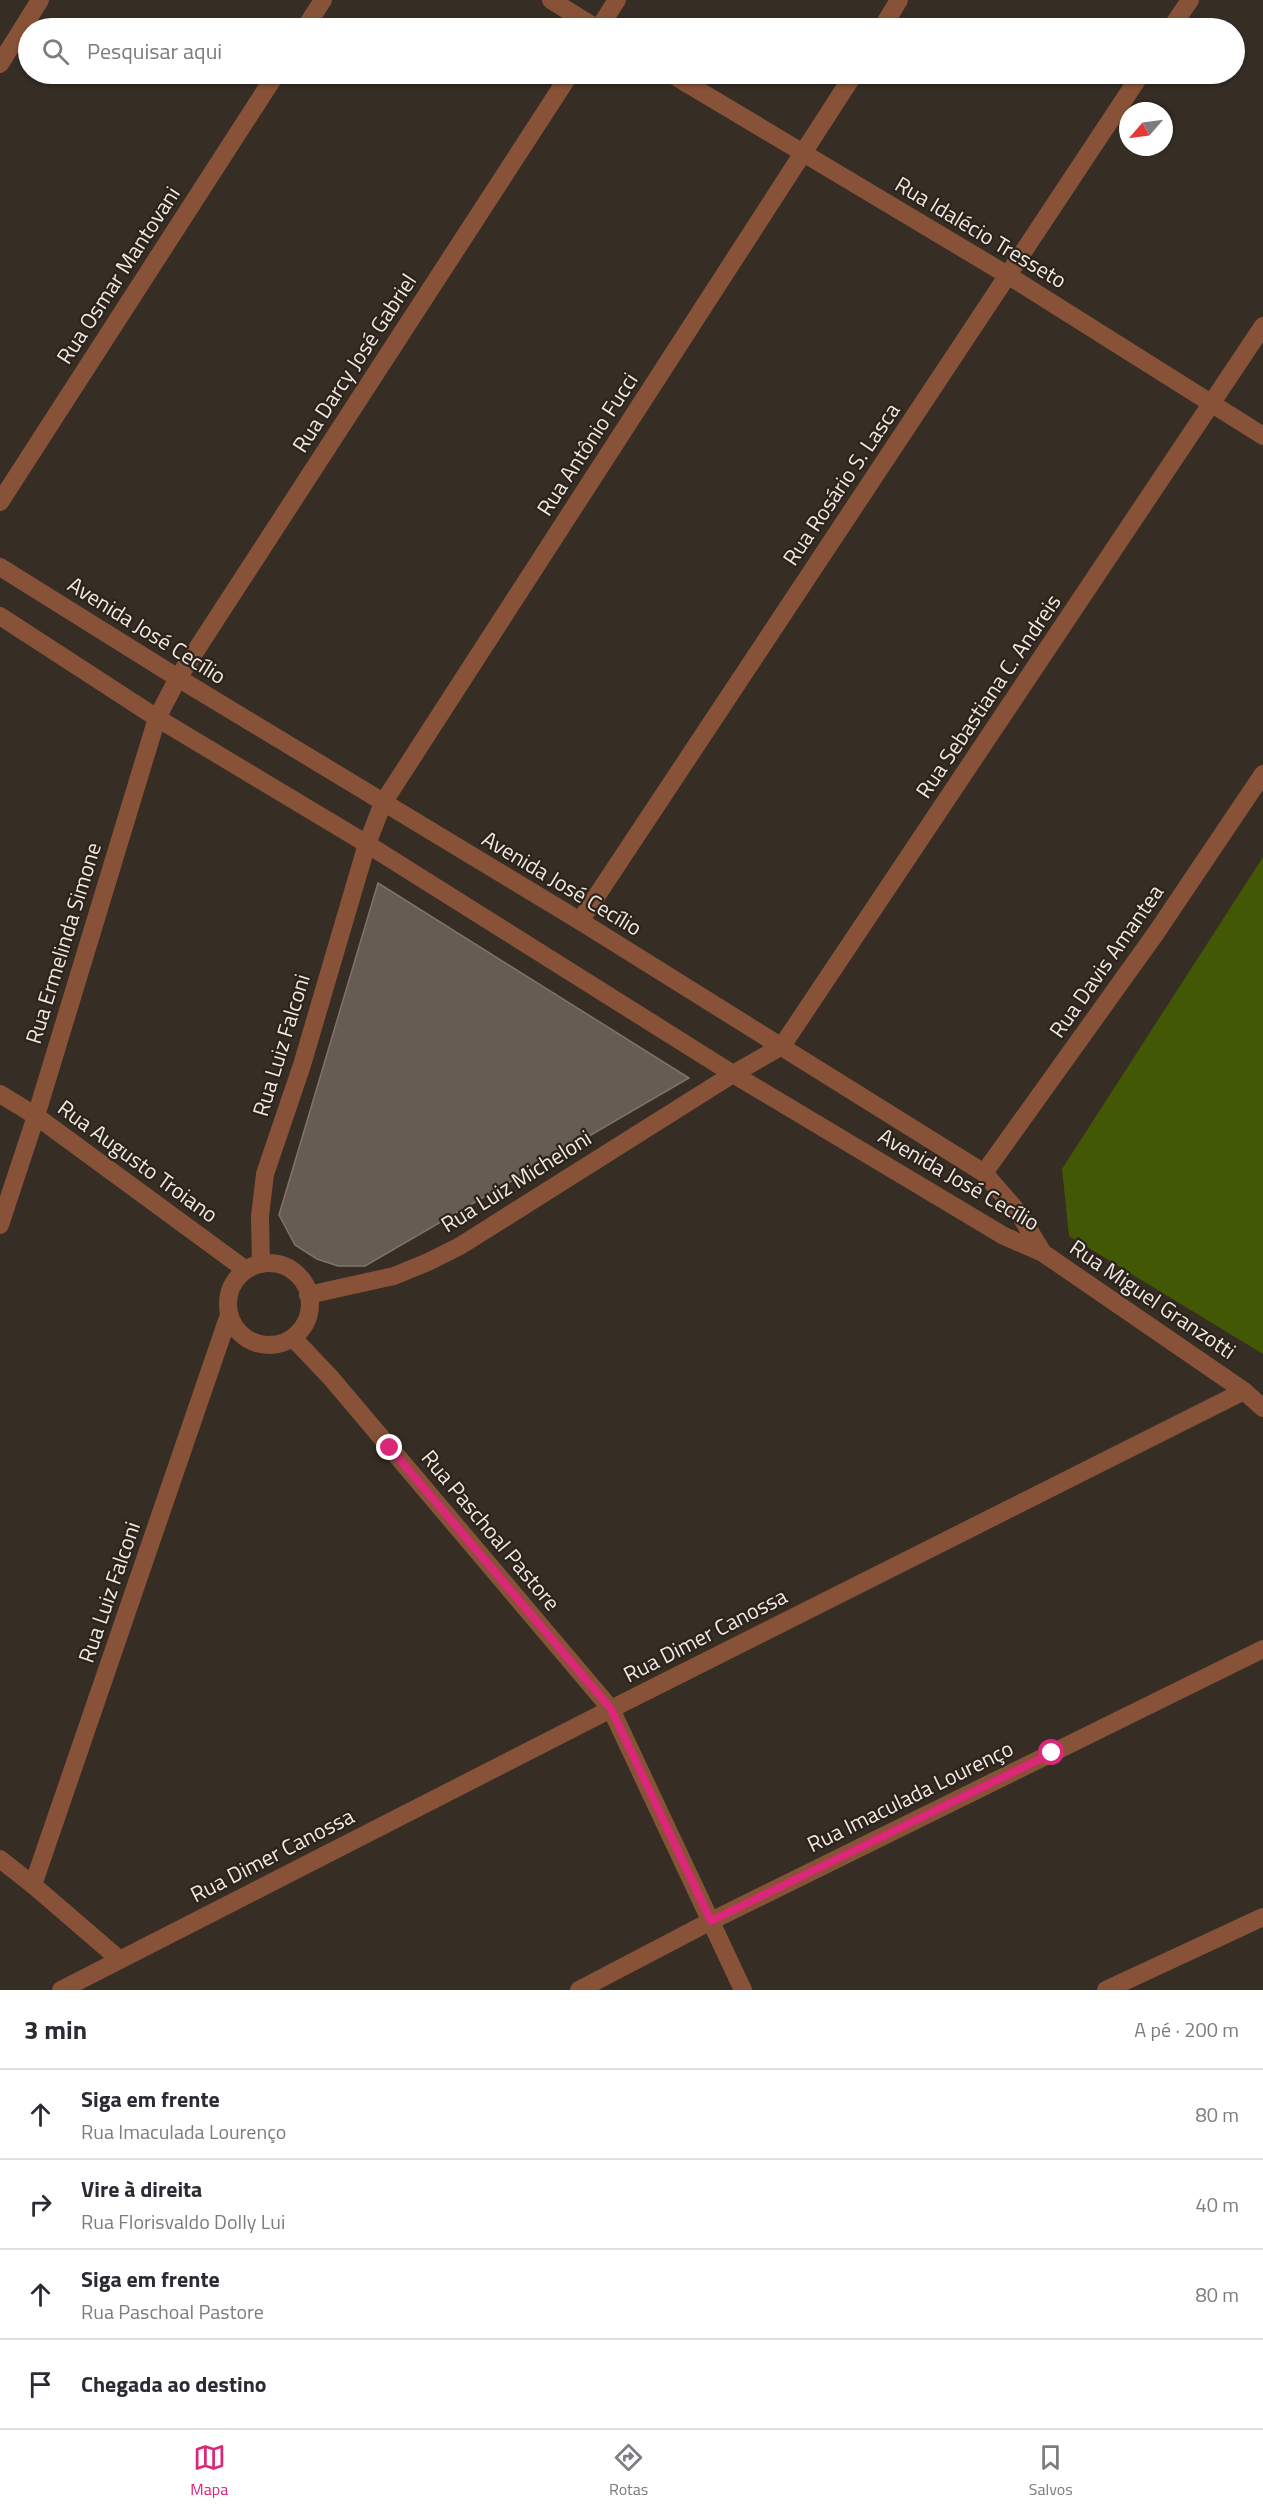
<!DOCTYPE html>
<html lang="pt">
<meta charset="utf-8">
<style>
body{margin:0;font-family:"Titillium Web",sans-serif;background:#f2f2f3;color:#2b2b33}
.compass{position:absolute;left:1119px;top:102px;width:54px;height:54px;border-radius:50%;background:#fff;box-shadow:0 2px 4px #0004;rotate:242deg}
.stop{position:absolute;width:18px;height:18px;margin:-14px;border:4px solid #db2777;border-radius:50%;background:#fff}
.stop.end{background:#db2777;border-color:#fff;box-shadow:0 2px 6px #0008}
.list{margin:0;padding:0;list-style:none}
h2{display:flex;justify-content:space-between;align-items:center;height:78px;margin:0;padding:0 24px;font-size:26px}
h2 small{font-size:20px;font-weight:400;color:#7c7c81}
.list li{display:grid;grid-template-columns:39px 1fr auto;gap:18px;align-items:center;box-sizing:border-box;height:90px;padding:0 24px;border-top:2px solid #e1e1e2}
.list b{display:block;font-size:22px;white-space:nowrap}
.list p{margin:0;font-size:20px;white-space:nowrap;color:#7c7c81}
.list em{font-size:20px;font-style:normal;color:#7c7c81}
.icon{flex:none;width:33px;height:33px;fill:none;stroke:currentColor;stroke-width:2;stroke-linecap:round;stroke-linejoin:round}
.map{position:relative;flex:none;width:1263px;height:1990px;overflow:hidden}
.search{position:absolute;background:#fff;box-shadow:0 2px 4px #0004;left:18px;right:18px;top:18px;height:66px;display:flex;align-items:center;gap:15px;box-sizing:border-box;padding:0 21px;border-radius:33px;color:#7c7c81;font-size:22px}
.sheet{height:438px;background:#fff}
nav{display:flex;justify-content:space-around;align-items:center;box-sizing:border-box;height:84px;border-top:2px solid #e1e1e2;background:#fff;font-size:16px;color:#7c7c81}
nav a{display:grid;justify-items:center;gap:3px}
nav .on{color:#db2777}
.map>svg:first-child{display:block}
.green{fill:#425805}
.building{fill:#665c53;stroke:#7f746b;stroke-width:1.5}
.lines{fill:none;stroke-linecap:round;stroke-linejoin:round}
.minor{stroke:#875237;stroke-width:18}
.route{stroke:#db2777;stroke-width:8}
.labels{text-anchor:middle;stroke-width:4.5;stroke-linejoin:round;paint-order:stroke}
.street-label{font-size:22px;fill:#eee8e2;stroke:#2c231b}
</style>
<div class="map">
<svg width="1263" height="1990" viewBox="0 0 1263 1990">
<rect width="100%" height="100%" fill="#362d25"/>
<!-- green -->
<path class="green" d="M1263 857V1354L1069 1236 1062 1169Z"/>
<!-- building -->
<path class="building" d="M378 883 689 1078 365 1266H338L317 1259 295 1245 279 1215Z"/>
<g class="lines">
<!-- minor -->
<g class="minor">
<path d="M551 0 596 28"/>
<path d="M305 28 323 0"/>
<path d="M599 28 617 0"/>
<path d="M882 28 899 0"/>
<path d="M1171 28 1190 0"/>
<path d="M0 64 40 0"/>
<path d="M671 74 1009 276 1263 436"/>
<path d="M0 502 276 74"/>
<path d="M0 567 178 678 580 921 984 1173 1018 1212 1043 1253"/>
<path d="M0 616 157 718 367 844 733 1074 1004 1236 1043 1253 1244 1391 1263 1408"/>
<path d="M580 921 1141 74"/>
<path d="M0 1094 36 1116 246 1270"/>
<path d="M984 1173 1156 933 1263 774"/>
<path d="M0 1225 36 1116 157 718 178 678 570 74"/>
<circle cx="269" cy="1304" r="41"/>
<path d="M261 1264 260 1216 265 1174 302 1065 367 844 383 803 854 74"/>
<path d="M308 1295 394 1276 428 1262 460 1246 733 1074 782 1046 1263 326"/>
<path d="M293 1338 331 1378 611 1709 743 1990"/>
<path d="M0 1859 33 1885 119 1959"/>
<path d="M33 1885 229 1315"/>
<path d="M61 1990 611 1709 1244 1391"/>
<path d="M579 1990 711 1921 1263 1649"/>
<path d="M1106 1990 1263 1917"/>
</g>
</g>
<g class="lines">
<!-- route -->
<path class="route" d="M390 1448 611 1709 711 1921 1052 1753"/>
</g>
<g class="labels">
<!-- street labels -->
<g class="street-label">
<text transform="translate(981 232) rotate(31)" y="8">Rua Idalécio Tresseto</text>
<text transform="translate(118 275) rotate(-57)" y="8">Rua Osmar Mantovani</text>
<text transform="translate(354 363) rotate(-57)" y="8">Rua Darcy José Gabriel</text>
<text transform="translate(587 444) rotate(-57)" y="8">Rua Antônio Fucci</text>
<text transform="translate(841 484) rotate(-56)" y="8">Rua Rosário S. Lasca</text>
<text transform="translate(147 630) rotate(32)" y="8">Avenida José Cecílio</text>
<text transform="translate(988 696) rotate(-56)" y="8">Rua Sebastiana C. Andreis</text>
<text transform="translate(562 883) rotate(31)" y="8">Avenida José Cecílio</text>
<text transform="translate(63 943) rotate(-73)" y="8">Rua Ermelinda Simone</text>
<text transform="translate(1106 961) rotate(-55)" y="8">Rua Davis Amantea</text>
<text transform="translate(281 1045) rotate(-73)" y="8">Rua Luiz Falconi</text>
<text transform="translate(138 1161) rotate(36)" y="8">Rua Augusto Troiano</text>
<text transform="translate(959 1179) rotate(30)" y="8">Avenida José Cecílio</text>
<text transform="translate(516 1181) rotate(-32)" y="8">Rua Luiz Micheloni</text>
<text transform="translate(1153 1299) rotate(34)" y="8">Rua Miguel Granzotti</text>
<text transform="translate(491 1530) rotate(50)" y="8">Rua Paschoal Pastore</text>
<text transform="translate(109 1592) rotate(-71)" y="8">Rua Luiz Falconi</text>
<text transform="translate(705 1635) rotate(-27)" y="8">Rua Dimer Canossa</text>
<text transform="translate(910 1796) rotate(-26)" y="8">Rua Imaculada Lourenço</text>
<text transform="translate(272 1855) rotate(-27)" y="8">Rua Dimer Canossa</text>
</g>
</g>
</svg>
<svg class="compass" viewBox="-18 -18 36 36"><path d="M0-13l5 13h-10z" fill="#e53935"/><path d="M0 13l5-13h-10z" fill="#7c7c81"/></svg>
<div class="stop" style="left:1052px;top:1753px"></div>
<div class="stop end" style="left:390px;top:1448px"></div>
<div class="search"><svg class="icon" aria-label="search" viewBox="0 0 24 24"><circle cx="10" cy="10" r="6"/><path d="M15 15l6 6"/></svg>Pesquisar aqui</div>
</div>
<section class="sheet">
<h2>3 min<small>A pé · 200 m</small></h2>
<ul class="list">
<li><svg class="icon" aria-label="ahead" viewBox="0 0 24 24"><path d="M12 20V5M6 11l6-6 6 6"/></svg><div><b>Siga em frente</b><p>Rua Imaculada Lourenço</p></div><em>80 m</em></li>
<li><svg class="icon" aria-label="right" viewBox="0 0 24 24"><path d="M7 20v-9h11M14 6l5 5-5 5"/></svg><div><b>Vire à direita</b><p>Rua Florisvaldo Dolly Lui</p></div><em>40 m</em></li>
<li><svg class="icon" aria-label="ahead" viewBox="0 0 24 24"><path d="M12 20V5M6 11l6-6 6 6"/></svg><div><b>Siga em frente</b><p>Rua Paschoal Pastore</p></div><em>80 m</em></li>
<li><svg class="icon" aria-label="arrive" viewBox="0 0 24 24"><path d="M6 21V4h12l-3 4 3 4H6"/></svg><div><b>Chegada ao destino</b></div></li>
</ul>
</section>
<nav>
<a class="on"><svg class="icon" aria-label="map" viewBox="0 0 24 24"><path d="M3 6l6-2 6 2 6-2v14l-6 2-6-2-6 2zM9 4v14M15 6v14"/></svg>Mapa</a>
<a><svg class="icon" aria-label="directions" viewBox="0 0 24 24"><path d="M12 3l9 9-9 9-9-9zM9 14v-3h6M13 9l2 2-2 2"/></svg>Rotas</a>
<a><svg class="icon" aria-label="saved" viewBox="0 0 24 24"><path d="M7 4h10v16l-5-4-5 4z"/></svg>Salvos</a>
</nav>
